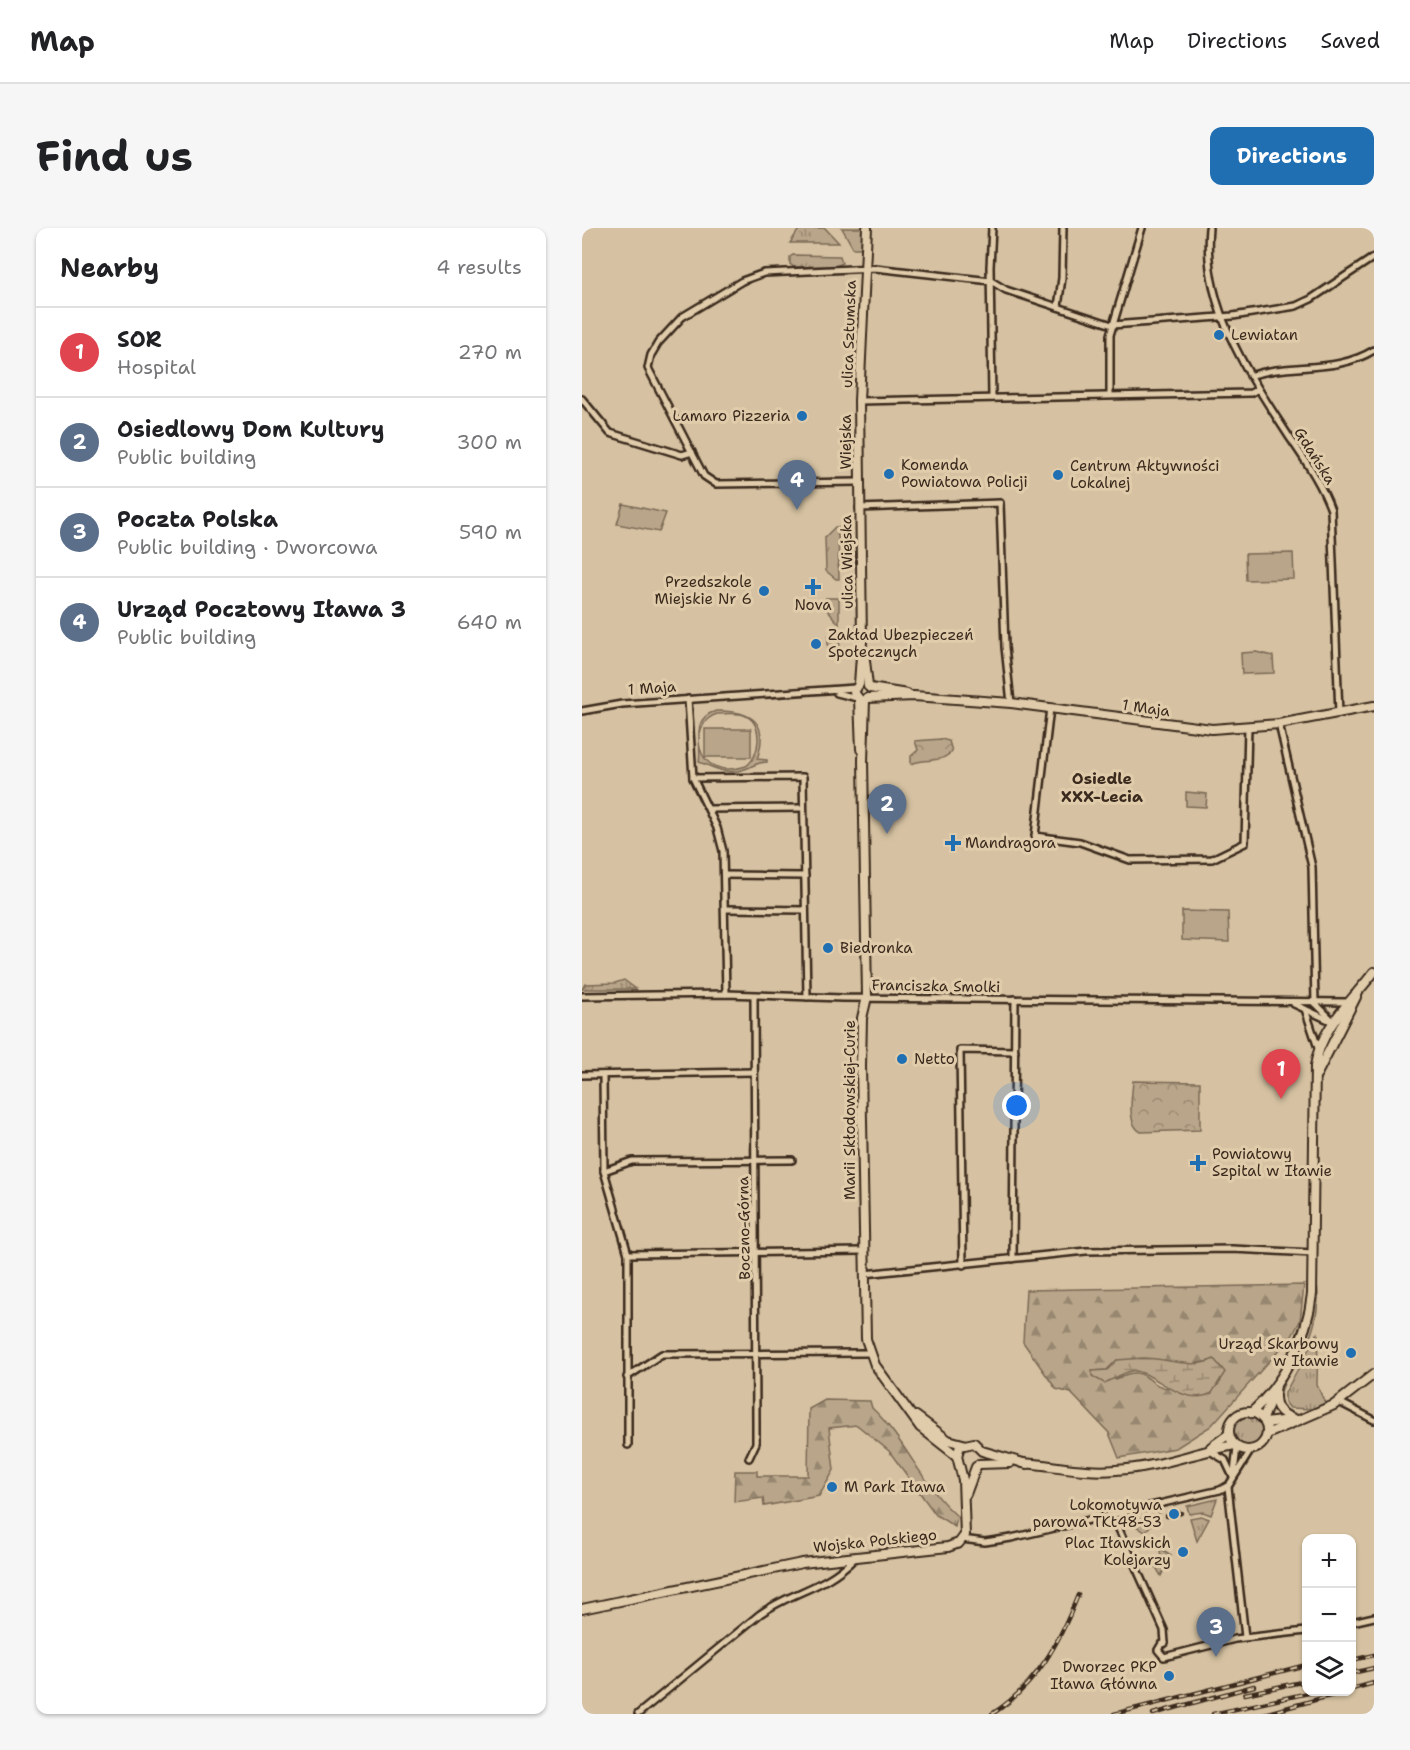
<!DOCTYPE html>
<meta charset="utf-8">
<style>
body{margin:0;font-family:"Shantell Sans",sans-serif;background:#f6f6f6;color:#202124}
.controls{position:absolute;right:18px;bottom:18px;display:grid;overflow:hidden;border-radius:12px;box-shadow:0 2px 4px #0004}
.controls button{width:54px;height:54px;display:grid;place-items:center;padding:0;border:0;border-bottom:2px solid #e0e0e0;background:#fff;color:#202124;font:30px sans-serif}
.you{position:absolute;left:435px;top:878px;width:21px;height:21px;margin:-15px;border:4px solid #fff;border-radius:50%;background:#1a73e8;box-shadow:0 0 0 9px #1a73e833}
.badge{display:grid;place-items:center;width:39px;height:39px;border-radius:50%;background:#1f6fb2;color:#fff;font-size:20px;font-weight:700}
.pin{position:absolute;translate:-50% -50px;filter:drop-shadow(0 2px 3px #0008)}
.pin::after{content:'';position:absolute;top:32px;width:21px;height:18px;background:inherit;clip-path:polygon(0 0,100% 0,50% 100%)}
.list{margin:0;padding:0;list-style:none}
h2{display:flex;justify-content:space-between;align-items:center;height:78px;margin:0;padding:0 24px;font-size:26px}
h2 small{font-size:20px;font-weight:400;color:#757577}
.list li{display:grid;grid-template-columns:39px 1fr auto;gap:18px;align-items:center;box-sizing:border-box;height:90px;padding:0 24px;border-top:2px solid #e0e0e0}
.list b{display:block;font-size:22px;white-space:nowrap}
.list p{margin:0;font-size:20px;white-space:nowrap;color:#757577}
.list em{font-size:20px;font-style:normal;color:#757577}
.icon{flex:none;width:33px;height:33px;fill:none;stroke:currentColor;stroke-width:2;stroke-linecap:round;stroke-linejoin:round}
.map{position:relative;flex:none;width:792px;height:1486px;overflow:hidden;border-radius:12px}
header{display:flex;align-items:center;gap:36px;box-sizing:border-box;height:84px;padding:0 30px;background:#fff;border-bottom:2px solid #e0e0e0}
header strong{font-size:28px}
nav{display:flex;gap:33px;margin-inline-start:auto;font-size:21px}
.intro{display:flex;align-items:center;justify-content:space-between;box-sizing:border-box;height:144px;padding:0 36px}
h1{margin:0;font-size:42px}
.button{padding:15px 27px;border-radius:12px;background:#1f6fb2;color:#fff;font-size:21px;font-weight:700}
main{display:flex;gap:36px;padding:0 36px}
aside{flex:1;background:#fff;border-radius:12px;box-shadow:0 2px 4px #0004}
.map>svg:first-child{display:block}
.grass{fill:url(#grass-tufts);stroke:#7a6854;stroke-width:1.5}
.forest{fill:url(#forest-firs);stroke:#7a6854;stroke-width:1.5;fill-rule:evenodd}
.wetland{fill:url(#wetland-marsh);stroke:#7a6854;stroke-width:1.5}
.park{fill:url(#park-crowns);stroke:#7a6854;stroke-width:1.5}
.garden{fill:#b9a68a;stroke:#7a6854;stroke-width:1.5;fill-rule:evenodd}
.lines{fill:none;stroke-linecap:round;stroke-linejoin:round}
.street-casing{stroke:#3b2a1e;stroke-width:10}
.secondary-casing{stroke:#3b2a1e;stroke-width:12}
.street{stroke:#e0ccaa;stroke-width:5}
.secondary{stroke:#e0ccaa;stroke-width:8}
.rail-casing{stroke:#3b2a1e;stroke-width:4.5}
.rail{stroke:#e0ccaa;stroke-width:2;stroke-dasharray:7;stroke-linecap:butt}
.poi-dot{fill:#1f6fb2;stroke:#e0ccaa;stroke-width:2}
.labels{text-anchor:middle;stroke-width:6;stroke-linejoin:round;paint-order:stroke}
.street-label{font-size:15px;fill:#3b2a1e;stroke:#e0ccaa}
.poi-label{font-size:15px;fill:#3b2a1e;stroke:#e0ccaa;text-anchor:start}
.neighbourhood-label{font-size:16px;font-weight:bold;fill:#3b2a1e;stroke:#e0ccaa}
</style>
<header>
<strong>Map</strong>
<nav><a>Map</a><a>Directions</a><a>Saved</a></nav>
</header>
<div class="intro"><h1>Find us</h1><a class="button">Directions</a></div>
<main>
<aside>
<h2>Nearby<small>4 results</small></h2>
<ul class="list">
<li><span class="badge" style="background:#e0444e">1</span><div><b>SOR</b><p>Hospital</p></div><em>270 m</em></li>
<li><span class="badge" style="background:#5c6f8a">2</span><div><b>Osiedlowy Dom Kultury</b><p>Public building</p></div><em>300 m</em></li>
<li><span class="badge" style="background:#5c6f8a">3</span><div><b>Poczta Polska</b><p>Public building · Dworcowa</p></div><em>590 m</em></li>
<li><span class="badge" style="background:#5c6f8a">4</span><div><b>Urząd Pocztowy Iława 3</b><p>Public building</p></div><em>640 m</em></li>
</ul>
</aside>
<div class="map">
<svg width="792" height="1486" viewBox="0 0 792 1486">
<defs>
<pattern id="grass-tufts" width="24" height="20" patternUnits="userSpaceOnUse" patternTransform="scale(1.5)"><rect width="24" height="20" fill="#b9a68a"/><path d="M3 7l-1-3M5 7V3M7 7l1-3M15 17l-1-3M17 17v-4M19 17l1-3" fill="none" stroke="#988770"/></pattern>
<pattern id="forest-firs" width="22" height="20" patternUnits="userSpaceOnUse" patternTransform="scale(1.5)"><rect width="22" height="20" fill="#b9a68a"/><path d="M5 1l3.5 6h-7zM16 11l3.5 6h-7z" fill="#988770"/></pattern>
<pattern id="wetland-marsh" width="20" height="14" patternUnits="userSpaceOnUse" patternTransform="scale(1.5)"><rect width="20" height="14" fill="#b9a68a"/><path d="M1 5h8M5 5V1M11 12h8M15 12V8" fill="none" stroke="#988770"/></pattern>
<pattern id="park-crowns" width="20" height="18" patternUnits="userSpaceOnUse" patternTransform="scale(1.5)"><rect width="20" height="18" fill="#b9a68a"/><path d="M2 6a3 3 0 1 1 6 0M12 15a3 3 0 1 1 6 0" fill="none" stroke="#988770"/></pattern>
</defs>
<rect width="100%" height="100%" fill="#d6c2a2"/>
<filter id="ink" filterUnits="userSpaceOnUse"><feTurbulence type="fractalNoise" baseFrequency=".0167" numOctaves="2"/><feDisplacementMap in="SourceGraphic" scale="12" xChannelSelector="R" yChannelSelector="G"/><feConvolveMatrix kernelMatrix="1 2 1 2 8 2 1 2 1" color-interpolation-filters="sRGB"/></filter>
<g filter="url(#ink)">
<!-- grass -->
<g class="grass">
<path d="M218 0H243L257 15H208Z"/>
<path d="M260 0H282L281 20H271Z"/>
<path d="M211 27 258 28 260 35 255 38 212 39 208 36V29Z"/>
<path d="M253 299H256L257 351H254L244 343 243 309Z"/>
<path d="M244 370H257V396L244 381Z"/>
<path d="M255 399H257L258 426H246V409Z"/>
<path d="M42 752 54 761H0L3 756 33 755Z"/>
<path d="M735 1055C738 1074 734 1096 726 1114 719 1131 693 1158 699 1177L697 1178 695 1166 728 1100Z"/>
<path d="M736 1104 735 1157 743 1175 731 1181 708 1180 703 1174V1165Z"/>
<circle cx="666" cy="1203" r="14"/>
<path d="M635 1271 629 1287 621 1284 607 1286 605 1278Z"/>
<path d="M577 1285 579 1294 569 1297 563 1304 548 1294Z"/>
<path d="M619 1288 627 1291 615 1313 608 1290Z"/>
<path d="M578 1320 589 1327 579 1348 568 1329 579 1332Z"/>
</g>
<!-- forest -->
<g class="forest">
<path d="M722 1057 718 1093 710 1108 629 1198 594 1220 537 1230 527 1205 489 1165 474 1161 441 1114 444 1062ZM535 1132 607 1137 627 1133 639 1153 636 1157C620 1158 604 1161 588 1160 562 1159 569 1134 533 1151L510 1143 525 1142Z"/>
<path d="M243 1172 288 1173 290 1180C324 1212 340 1258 375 1288L373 1299 354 1287 307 1223 275 1197 247 1200 252 1242 237 1268 182 1278 181 1270 152 1274 153 1243H175V1248H226L227 1181Z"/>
</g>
<!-- wetland -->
<path class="wetland" d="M561 1130C585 1130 610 1142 632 1131L643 1144 630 1165C599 1181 570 1140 549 1143 540 1145 530 1152 522 1155L510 1148V1143L525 1142 535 1132Z"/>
<!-- park -->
<g class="park">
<path d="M359 511 367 513 370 523C358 537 344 529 329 536V528L336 522 333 513Z"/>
<path d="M551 853 618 854V902L559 904C544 896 550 869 551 853Z"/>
</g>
<!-- garden -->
<g class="garden">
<path d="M41 276 84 285 77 304 35 296Z"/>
<path d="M711 325 712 351 664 352 663 326Z"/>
<path d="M674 424 691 428 692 445 660 446 659 425Z"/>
<path d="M134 483C169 482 188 494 175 531L185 532V534C174 534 172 538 163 541 143 548 132 539 117 534 121 516 107 491 134 483ZM135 486C144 486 156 484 164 488 182 496 178 529 164 538 110 555 106 494 135 486Z"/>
<rect x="123" y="501" width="46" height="28"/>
<path d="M604 564 625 566 624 579 604 578Z"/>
<path d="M600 683 646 684 647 714 600 712Z"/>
</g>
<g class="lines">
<defs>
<g id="street">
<path d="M627 0C620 78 665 144 706 207 722 231 739 254 749 282L757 486"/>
<path d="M476 79 480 50 481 0"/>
<path d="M668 148C709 134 754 146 792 122"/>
<path d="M528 167V107L560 0"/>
<path d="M410 170 408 39 410 0"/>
<path d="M0 171 28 205 100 227 110 224"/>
<path d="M277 173 669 165 676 161"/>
<path d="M277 254 134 256 122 248 66 140 69 127 76 115 100 89 160 53 182 45 293 40 409 53 424 62 530 97 651 88 714 78 729 71 792 29"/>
<path d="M277 280 418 275 423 419 429 475"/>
<path d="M255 465 275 470"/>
<path d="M106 471 111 550 135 600 141 623 144 766"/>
<path d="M468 480 453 608 498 614 548 632 630 631 663 615 666 499"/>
<path d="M0 483 40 476 273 460"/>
<path d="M697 496 730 639 733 775"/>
<path d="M111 550 221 549 225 769"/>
<path d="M127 581 221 580"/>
<path d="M142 647 223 648"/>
<path d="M143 681 223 682"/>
<path d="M0 768 144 766 260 770 766 774"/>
<path d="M733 775 751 793"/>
<path d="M712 776 751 794"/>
<path d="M723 781 736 820"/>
<path d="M0 847 172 844"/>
<path d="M21 847 22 943 46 1026V1217"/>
<path d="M22 943 50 933 210 932"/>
<path d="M46 1026 281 1023"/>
<path d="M431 1031 433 771"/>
<path d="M381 1037 378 822 433 823"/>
<path d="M282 1046 504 1023 650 1021 731 1025"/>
<path d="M45 1149 80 1126 287 1125"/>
<path d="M757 1174 792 1192"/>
<path d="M628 1223 643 1232 651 1249"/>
<path d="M167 1230 174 1215V1196L172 768"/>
<path d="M652 1245 655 1219"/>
<path d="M646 1259 663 1409"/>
<path d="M531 1288 582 1402 583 1415"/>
<path d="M380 1311 403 1314 429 1310 638 1262 647 1257 669 1222"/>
<path d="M770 1394 792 1389"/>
<path d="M583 1415 579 1417 576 1422 582 1429 653 1411 724 1403"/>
<path d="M56 1486 178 1386C212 1362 241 1362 273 1330"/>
</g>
<g id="secondary">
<path d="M282 424 286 458"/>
<path d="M277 456 280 414 277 173 285 0"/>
<path d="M288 460 325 466"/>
<path d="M286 470 332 468 429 475 630 501 697 496 792 478"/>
<path d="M277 471 279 521"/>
<path d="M277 471 272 464 277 456"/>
<path d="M283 472 281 533 285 769 280 790 279 838 284 1111 293 1137 338 1199 375 1228"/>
<path d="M735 846 774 769"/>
<path d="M694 1157C690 1177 696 1186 715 1192"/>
<circle cx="666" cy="1203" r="19"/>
<path d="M669 1185C702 1154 725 1111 730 1066L733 838C739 799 769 774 792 744"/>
<path d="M334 1188 366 1212 381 1216"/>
<path d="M681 1191 691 1165"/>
<path d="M683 1195 708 1192"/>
<path d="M685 1206 752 1177 792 1146"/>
<path d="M629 1219 647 1206"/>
<path d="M440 1235C472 1237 502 1245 534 1242 575 1240 613 1224 653 1217"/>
<path d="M397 1236 428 1235"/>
<path d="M384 1266 394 1239"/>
<path d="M0 1381 220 1335 366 1319 377 1315 383 1307 381 1252 375 1228 378 1218 392 1215 400 1223 445 1236"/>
</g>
</defs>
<!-- street casing -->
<use href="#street" class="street-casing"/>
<!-- secondary casing -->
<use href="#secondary" class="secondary-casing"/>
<!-- street -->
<use href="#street" class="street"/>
<!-- secondary -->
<use href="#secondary" class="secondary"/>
<defs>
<g id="rail">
<path d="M585 1288 599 1285"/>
<path d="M770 1432 792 1427"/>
<path d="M770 1445 792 1440"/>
<path d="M770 1461 792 1455"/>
<path d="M663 1466 724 1453"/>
<path d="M410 1486C455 1457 477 1415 496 1367"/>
<path d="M532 1486 724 1437"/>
<path d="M571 1486 672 1458"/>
<path d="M631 1486 731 1464"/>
<path d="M682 1486 762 1464"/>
</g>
</defs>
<!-- rail casing -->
<use href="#rail" class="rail-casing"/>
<!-- rail -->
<use href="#rail" class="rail"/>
</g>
</g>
<!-- markers -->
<g class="poi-dot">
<circle cx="637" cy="107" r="6"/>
<circle cx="220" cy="188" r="6"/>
<circle cx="307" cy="246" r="6"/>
<circle cx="476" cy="247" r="6"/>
<path d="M228 350h6v6h6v6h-6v6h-6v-6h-6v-6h6z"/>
<circle cx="182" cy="363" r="6"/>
<circle cx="234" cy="416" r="6"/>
<path d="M368 606h6v6h6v6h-6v6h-6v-6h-6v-6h6z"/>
<circle cx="246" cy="720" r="6"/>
<circle cx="320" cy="831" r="6"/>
<path d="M613 926h6v6h6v6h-6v6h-6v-6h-6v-6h6z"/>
<circle cx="769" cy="1125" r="6"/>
<circle cx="250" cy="1259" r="6"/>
<circle cx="592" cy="1286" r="6"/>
<circle cx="601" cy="1324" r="6"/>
<circle cx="587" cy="1448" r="6"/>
</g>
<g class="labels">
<!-- street labels -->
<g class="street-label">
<text transform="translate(267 106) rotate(-88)" y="5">ulica Sztumska</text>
<text transform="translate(264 214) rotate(-90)" y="5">Wiejska</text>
<text transform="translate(733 228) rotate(58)" y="5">Gdańska</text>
<text transform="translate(265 334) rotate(-91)" y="5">ulica Wiejska</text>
<text transform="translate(70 460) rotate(-4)" y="5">1 Maja</text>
<text transform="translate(564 480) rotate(8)" y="5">1 Maja</text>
<text transform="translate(354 758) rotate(1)" y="5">Franciszka Smolki</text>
<text transform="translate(268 882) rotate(-90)" y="5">Marii Skłodowskiej-Curie</text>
<text transform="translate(162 1000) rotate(-91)" y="5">Boczno-Górna</text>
<text transform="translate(293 1313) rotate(-6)" y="5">Wojska Polskiego</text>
</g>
<!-- poi labels -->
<g class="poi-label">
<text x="649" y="112">Lewiatan</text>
<text x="208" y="193" text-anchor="end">Lamaro Pizzeria</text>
<text x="319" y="242">Komenda<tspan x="319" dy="17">Powiatowa Policji</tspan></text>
<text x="488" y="243">Centrum Aktywności<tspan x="488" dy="17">Lokalnej</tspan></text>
<text x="170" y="359" text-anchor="end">Przedszkole<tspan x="170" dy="17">Miejskie Nr 6</tspan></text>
<text x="231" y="382" text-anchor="middle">Nova</text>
<text x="246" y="412">Zakład Ubezpieczeń<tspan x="246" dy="17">Społecznych</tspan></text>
<text x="383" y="620">Mandragora</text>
<text x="258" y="725">Biedronka</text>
<text x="332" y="836">Netto</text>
<text x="630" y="931">Powiatowy<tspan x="630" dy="17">Szpital w Iławie</tspan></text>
<text x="757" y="1121" text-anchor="end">Urząd Skarbowy<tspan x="757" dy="17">w Iławie</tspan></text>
<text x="262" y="1264">M Park Iława</text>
<text x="580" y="1282" text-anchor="end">Lokomotywa<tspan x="580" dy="17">parowa TKt48-53</tspan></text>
<text x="589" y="1320" text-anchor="end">Plac Iławskich<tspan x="589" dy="17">Kolejarzy</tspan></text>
<text x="575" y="1444" text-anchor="end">Dworzec PKP<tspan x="575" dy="17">Iława Główna</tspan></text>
</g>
<!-- neighbourhood labels -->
<g class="neighbourhood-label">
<text x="520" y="556">Osiedle<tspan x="520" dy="18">XXX-Lecia</tspan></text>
</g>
</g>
</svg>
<div class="controls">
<button>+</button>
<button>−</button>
<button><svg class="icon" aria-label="layers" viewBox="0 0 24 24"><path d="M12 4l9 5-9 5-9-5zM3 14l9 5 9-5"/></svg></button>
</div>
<div class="you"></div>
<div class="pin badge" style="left:699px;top:871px;background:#e0444e">1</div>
<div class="pin badge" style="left:305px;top:606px;background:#5c6f8a">2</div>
<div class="pin badge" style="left:634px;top:1429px;background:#5c6f8a">3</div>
<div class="pin badge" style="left:215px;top:282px;background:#5c6f8a">4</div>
</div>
</main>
